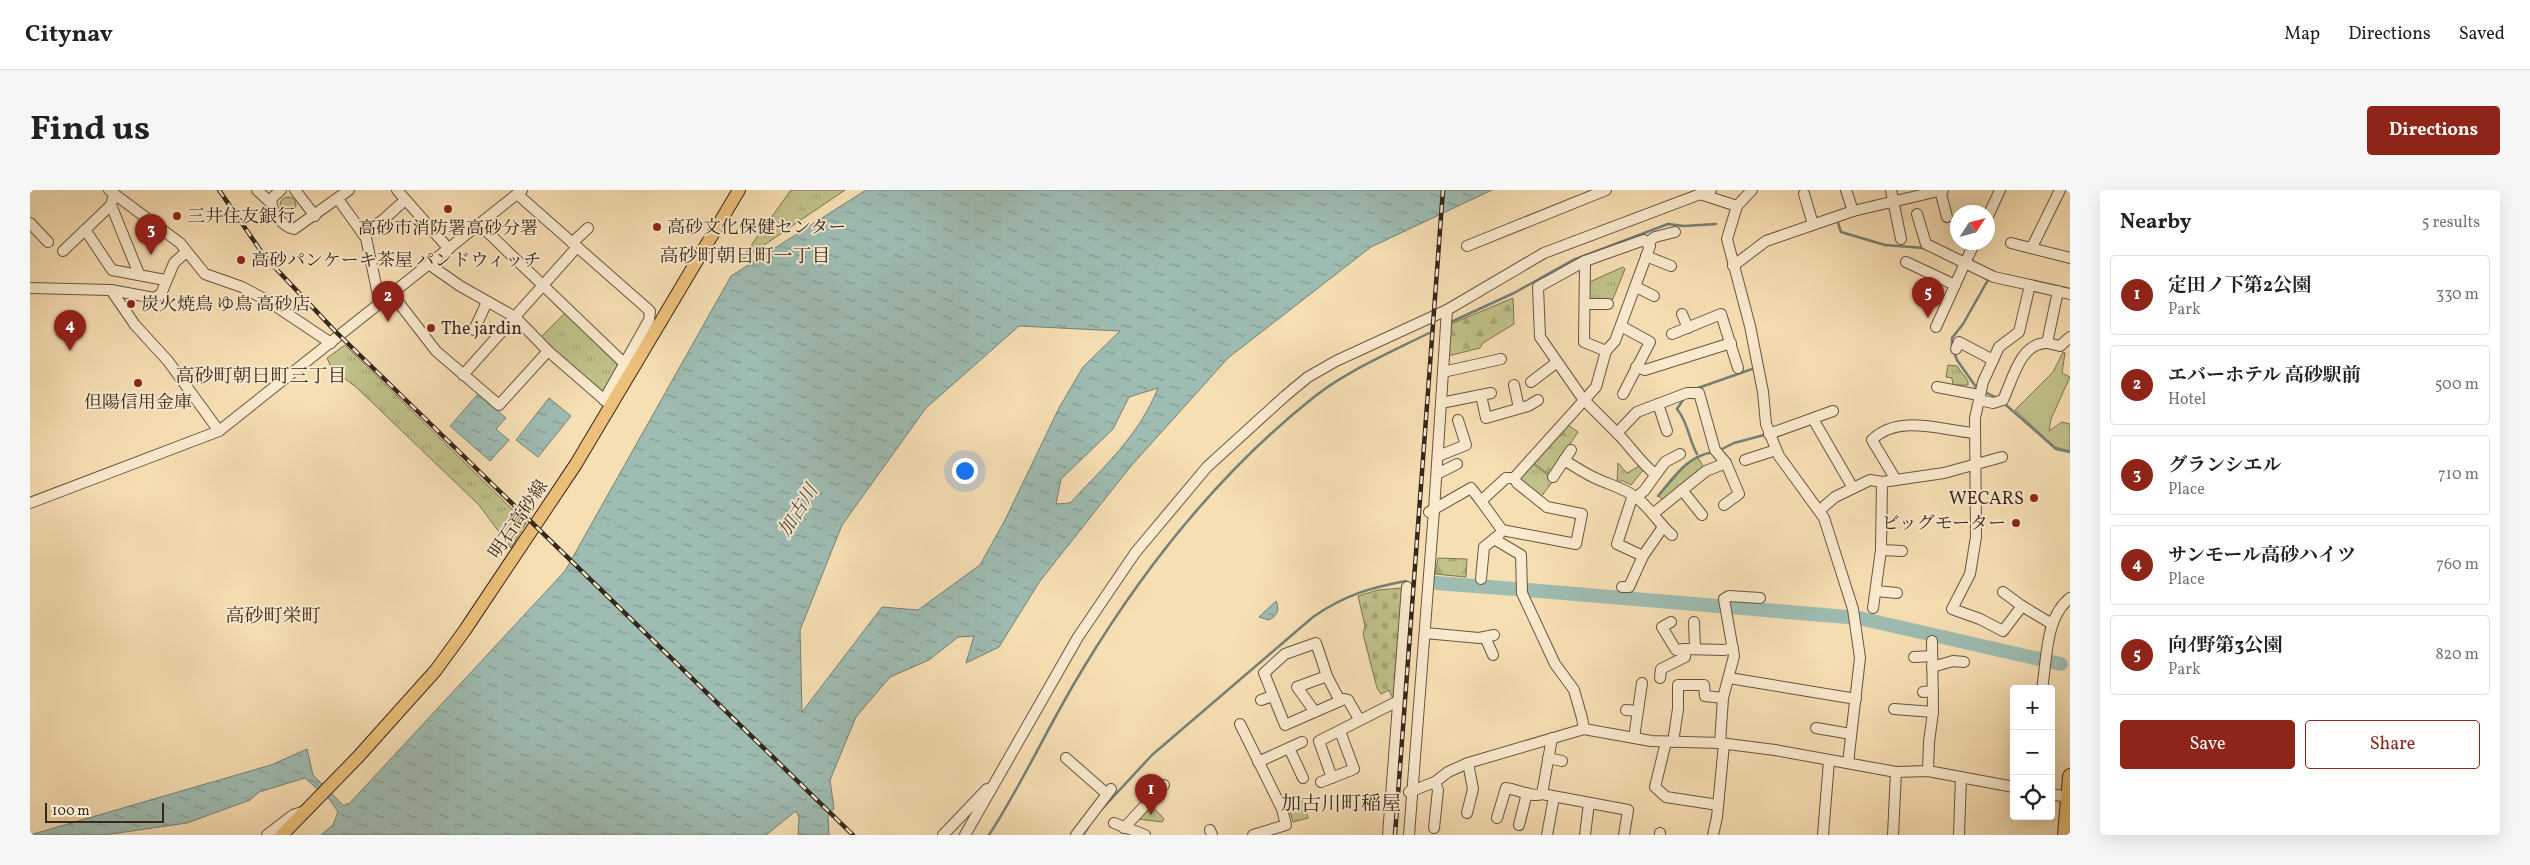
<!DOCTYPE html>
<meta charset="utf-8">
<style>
body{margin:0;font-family:Vollkorn,"Noto Serif JP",serif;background:#f6f6f6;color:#222}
.controls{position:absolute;right:15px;bottom:15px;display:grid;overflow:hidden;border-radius:5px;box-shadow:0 5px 20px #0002}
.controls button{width:45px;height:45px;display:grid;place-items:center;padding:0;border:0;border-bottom:1px solid #e0e0e0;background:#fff;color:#222;font:25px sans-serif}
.compass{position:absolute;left:1920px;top:15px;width:45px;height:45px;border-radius:50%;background:#fff;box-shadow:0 5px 20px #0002;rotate:54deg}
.scale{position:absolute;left:15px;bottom:12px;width:119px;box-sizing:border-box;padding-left:5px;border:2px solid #35271d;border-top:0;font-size:14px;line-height:18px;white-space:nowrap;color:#35271d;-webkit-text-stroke:4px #faeace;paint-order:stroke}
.you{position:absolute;left:934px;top:280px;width:18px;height:18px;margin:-12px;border:4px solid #fff;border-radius:50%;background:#1a73e8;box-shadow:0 0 0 8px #1a73e833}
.badge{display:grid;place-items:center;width:32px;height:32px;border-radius:50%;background:#8f2418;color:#fff;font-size:16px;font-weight:700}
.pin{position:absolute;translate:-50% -41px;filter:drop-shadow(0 1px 2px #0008)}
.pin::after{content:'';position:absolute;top:26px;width:18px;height:15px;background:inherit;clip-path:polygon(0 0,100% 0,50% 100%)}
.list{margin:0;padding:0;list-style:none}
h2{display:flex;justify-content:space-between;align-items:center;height:65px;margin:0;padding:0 20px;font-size:21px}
h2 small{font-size:16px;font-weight:400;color:#767676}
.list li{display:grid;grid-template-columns:32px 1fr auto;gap:15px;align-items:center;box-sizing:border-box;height:80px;margin:0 10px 10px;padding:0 10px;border:1px solid #e0e0e0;border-radius:5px}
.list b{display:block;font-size:19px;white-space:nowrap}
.list p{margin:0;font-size:16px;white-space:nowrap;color:#767676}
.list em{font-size:16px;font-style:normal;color:#767676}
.actions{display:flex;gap:10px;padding:15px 20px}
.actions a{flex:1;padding:11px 0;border:1px solid #8f2418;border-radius:5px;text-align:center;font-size:18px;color:#8f2418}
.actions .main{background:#8f2418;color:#fff}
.icon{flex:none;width:28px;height:28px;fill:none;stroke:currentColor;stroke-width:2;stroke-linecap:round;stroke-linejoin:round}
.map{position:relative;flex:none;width:2040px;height:645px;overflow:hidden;border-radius:5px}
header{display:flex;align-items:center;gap:30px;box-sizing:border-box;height:70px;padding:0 25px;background:#fff;border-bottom:1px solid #e0e0e0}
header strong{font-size:24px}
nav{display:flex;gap:28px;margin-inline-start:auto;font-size:18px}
.intro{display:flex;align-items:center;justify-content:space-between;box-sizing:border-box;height:120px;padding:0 30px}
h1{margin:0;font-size:35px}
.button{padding:12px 22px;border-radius:5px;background:#8f2418;color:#fff;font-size:18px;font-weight:700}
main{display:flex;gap:30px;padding:0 30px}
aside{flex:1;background:#fff;border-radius:5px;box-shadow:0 5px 20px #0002}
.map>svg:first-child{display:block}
.grass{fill:#c1c18a;stroke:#7b7454}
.forest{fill:url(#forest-firs);stroke:#7b7454}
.cemetery{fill:url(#cemetery-stones);stroke:#7b7454}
.park{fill:url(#park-tufts);stroke:#7b7454}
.water{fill:url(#water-ripples);stroke:#748076;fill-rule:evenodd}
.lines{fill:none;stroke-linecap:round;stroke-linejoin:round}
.stream{stroke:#748076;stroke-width:2.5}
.river{stroke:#9ebcb2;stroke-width:14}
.minor-casing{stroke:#665543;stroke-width:12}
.major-casing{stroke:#35271d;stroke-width:14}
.highway-casing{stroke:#35271d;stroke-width:16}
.minor{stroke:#faeace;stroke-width:10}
.major{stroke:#ecc07a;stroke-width:12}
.highway{stroke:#ecc07a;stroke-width:14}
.rail-casing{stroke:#35271d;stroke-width:4.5}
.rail{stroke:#faeace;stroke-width:2.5;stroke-dasharray:8;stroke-linecap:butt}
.poi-dot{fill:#8f2418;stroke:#faeace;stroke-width:2}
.labels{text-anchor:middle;stroke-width:4;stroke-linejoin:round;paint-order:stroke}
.poi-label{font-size:18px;fill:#35271d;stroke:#faeace;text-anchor:start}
.street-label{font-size:18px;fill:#35271d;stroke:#faeace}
.neighbourhood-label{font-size:19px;fill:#35271d;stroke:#faeace}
.water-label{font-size:19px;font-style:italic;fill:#4f4c42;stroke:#faeace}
.quarter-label{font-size:20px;fill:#35271d;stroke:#faeace}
</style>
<header>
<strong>Citynav</strong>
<nav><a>Map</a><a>Directions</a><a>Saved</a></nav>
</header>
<div class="intro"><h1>Find us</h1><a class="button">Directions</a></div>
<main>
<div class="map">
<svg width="2040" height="645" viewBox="0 0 2040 645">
<defs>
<pattern id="forest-firs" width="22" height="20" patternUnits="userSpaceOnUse" patternTransform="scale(1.25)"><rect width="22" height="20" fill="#c1c18a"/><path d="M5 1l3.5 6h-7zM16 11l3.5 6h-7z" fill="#a6a677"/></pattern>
<pattern id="cemetery-stones" width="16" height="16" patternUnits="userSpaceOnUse" patternTransform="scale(1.25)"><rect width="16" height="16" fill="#c1c18a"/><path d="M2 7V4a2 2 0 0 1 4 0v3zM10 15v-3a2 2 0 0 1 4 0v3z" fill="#a6a677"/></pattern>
<pattern id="park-tufts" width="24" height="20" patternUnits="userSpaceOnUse" patternTransform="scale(1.25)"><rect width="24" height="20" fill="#c1c18a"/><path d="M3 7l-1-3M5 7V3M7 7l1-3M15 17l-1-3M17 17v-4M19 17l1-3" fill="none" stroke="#a6a677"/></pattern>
<pattern id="water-ripples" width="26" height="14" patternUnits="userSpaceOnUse" patternTransform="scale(1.25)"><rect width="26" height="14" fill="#9ebcb2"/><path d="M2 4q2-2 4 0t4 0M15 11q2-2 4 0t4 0" fill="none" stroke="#829990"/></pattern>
</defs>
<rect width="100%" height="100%" fill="#f7dfb4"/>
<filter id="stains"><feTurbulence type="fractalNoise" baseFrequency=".004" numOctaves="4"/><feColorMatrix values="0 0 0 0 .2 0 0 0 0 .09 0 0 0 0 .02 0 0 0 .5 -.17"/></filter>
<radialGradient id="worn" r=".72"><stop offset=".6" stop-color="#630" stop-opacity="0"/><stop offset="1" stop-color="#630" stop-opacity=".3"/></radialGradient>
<!-- grass -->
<g class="grass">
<circle cx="258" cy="15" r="8"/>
<path d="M2033 162 2035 163 2032 183 2040 187 2021 229 2019 241 2032 232 2040 234V261L2025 257 1985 220 2023 182Z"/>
<path d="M1667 266 1674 278 1633 311 1629 306 1655 276Z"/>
</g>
<!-- forest -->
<g class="forest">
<path d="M1483 108 1484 134 1453 153 1450 158 1418 166 1421 134Z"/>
<path d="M1535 233 1548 242 1519 285 1503 272Z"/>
<path d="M1408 368 1437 369 1436 387 1405 384Z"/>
</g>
<!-- cemetery -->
<path class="cemetery" d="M1372 398 1365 506 1363 509 1359 500 1351 504 1347 498 1333 444 1335 436 1328 406 1348 400Z"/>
<!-- park -->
<g class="park">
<path d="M761 0H815L709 72Z"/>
<path d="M1593 77 1595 79 1583 109 1561 111 1557 106V93Z"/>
<path d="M535 123 587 174 588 178 575 204 509 149Z"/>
<path d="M315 155 496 333 481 358 449 315 326 197 302 179 297 168Z"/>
<path d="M1918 175 1927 176 1938 191V195H1923L1922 188 1916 187Z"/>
<path d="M1502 273 1524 290 1510 308 1489 291V287Z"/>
<path d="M1588 273 1597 283 1609 276 1614 279 1601 295 1591 290 1589 293 1587 292Z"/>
<path d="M1273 611 1278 628 1263 632 1260 621 1255 622 1254 616Z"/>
<path d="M1123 617 1134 629 1132 632 1108 629Z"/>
</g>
<!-- water -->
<g class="water">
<path d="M836 0H1462L1341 57 1198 168 1101 276 1010 391 969 457 936 473 944 446 928 447 899 470 860 487 826 527 800 590 804 618 798 626 799 645H768L769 627 766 621 736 645H291L303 635 308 622 300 610 275 588 229 602 220 610 157 633 74 645H0L241 575 277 559 283 585 314 616 317 613 318 615 535 381 701 86ZM989 136 1090 141 1053 177 1029 218 975 330 950 375 888 420 852 417 772 522 770 440 812 335 896 218ZM1128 198C1110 244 1073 278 1040 313L1026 314 1031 289 1083 239 1099 207Z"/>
<path d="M448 204 476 228 466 239 479 250 460 271 420 236Z"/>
<path d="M519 208 541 226 508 267 486 250Z"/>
<path d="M1246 411C1250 420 1247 426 1239 430L1229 427Z"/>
</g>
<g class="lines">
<!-- stream -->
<g class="stream">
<path d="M1808 33 1811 42 1855 55 1894 58"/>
<path d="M1421 132 1484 103 1543 70 1638 34 1654 36 1686 34"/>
<path d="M1922 157V148L1933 134 1958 90 1953 87"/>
<path d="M1924 162 1927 170 1946 197"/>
<path d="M1668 198 1725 178"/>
<path d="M1955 202 1967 208"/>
<path d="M1653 210 1647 219C1658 232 1659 250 1667 264"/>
<path d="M1976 215 2026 259 2040 262"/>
<path d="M1690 260 1704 253 1734 245"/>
<path d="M1628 306C1645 286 1656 267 1683 262"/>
<path d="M1071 620 1122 565 1283 427C1315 405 1339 398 1376 391"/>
<path d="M959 645C994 591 1020 532 1054 477 1115 376 1191 281 1284 207 1317 181 1361 162 1399 143"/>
<path d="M1053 645 1059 636"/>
</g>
<!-- river -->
<g class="river">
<path d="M1406 393 1485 399"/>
<path d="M1498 400 1829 428 2031 474"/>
</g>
<defs>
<g id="minor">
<path d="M79 0 150 53 175 84 212 97 238 111 301 153"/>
<path d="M227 0 241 13"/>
<path d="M251 0 242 8C239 19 252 37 264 39L319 0"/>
<path d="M265 0 285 26"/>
<path d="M367 0 419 59"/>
<path d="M1816 0 1823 21"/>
<path d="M1861 0 1871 49"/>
<path d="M1910 0 1917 27"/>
<path d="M84 4 81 15 109 84"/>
<path d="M487 4 620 121 619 130 574 210"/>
<path d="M1670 4 1707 16 1697 49 1720 136 1733 202 1736 234 1749 266 1794 328 1823 419 1830 468 1818 573"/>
<path d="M1774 4 1783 34"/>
<path d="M308 9 336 48 350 114"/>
<path d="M1707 16 1722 0"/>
<path d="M1887 24 1896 54 1935 73 1906 137"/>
<path d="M1958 26 1970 0"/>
<path d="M0 33 18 52"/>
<path d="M450 35 595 174"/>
<path d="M56 41 82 80 135 90"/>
<path d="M332 43 353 30 375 10"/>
<path d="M1945 52 1935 73 1964 87 2040 104"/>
<path d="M542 53 558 38"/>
<path d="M1617 53 1625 47 1645 42"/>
<path d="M1981 53 2040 68"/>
<path d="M1437 56 1576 0"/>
<path d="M2002 57 2030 0"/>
<path d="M33 61 81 15"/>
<path d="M1616 66 1641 76"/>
<path d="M1555 71 1554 152 1576 161"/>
<path d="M1876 72 1925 95"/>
<path d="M400 75 430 96 485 127 518 161 578 213"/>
<path d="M1703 76 1736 51 1823 21 1913 0"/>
<path d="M2000 95 1989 142 1969 157 1953 192 1949 210 1963 213 1973 210C1983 189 1990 153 2017 153"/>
<path d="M1606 97 1624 106"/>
<path d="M0 98 81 100 124 108 131 104 144 73 156 62"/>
<path d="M81 100 105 135 138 171 189 241"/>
<path d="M2028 101 2017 153 2030 156 2040 147"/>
<path d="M362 104 406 161 469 215 518 161"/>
<path d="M1555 114H1578"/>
<path d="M1652 124 1658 138"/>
<path d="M1591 136 1620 152 1593 204"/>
<path d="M444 140 457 112"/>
<path d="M1642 144 1691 124 1708 178"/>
<path d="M1926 159 1929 152 1963 170"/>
<path d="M1606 177 1615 180 1701 153"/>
<path d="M1413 182 1471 169"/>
<path d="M433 185 547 57"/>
<path d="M1501 192 1526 173"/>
<path d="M1484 195 1489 218"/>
<path d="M1907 197 1949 205"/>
<path d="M1451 205 1456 228 1498 216 1508 210"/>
<path d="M1949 210 1945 228 1946 347 1940 384 1922 419 1950 429 1973 441 1992 416 1973 402"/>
<path d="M1411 213 1461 203"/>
<path d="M1628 214 1637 241"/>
<path d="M1783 229 1823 298"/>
<path d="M1587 243C1601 257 1610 272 1625 284"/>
<path d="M1739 244 1803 221"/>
<path d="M1408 266 1436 255 1428 230"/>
<path d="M1534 270C1544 276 1554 283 1565 288 1580 295 1594 298 1607 308 1621 319 1629 334 1642 345"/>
<path d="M1715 270 1746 260"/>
<path d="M1407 284 1427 274"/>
<path d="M1523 287 1541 260"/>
<path d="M1866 290 1842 250C1868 223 1914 241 1945 243"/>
<path d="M1652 300 1672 325"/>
<path d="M1451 311 1472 340 1546 354 1552 324 1517 317 1487 293 1484 288"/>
<path d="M0 313 189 241 492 0"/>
<path d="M1790 320 1805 307 1840 290 1852 292 1914 283 1972 267"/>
<path d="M1399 322 1441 298 1451 311 1476 288H1484L1566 197 1576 161 1585 151 1620 56 1614 50 1555 71 1508 97 1510 147 1553 209 1587 243 1607 222 1657 203H1669L1685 260 1696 273 1709 304 1694 315"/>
<path d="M1624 323 1676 281 1696 273"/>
<path d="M1464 349 1491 365 1492 403 1525 474 1544 500 1552 528 1554 539"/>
<path d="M1851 360 1872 361"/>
<path d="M1613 366 1587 354 1601 311 1614 301 1635 272 1650 264"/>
<path d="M1451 389 1454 357 1469 345"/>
<path d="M1592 397H1599L1613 366 1633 337"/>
<path d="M1846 401 1867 403"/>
<path d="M1992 416 2022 434"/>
<path d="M1843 418 1851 360 1852 292"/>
<path d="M1641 432 1632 437 1646 460 1655 459"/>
<path d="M1664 432 1665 458"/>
<path d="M1395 443 1449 448 1464 445"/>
<path d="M1455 447 1463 465"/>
<path d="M1884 467 1902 466"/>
<path d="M1902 477 1923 471 1934 472"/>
<path d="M1630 488 1631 479 1655 467V459L1694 460 1703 458"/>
<path d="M1699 488 1826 509"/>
<path d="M2012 499C2017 470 2015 427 2040 408"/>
<path d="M1893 502 1903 501"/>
<path d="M1231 510 1243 506"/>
<path d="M1310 511 1297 486 1286 453 1255 464 1234 483 1255 535 1310 511 1313 509 1318 510 1329 529"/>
<path d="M1864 519 1903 522"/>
<path d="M1596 520 1607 521"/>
<path d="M1285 522 1267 497 1297 486"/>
<path d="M1210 534 1252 619 1256 635 1223 645"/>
<path d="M1786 538 1821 544"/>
<path d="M1604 548 1612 493"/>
<path d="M1636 552 1625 597 1636 607 1688 615"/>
<path d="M1643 552 1648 519V495H1674L1675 506 1693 508"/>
<path d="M1690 553 1693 508 1704 466 1694 409 1699 406 1730 408"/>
<path d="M1259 558 1273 588"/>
<path d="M1036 568 1077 604"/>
<path d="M1518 568 1532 571"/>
<path d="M1228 572 1272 552"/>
<path d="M1898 581 1899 552 1903 522 1902 451"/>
<path d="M1302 588 1289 551 1368 511"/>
<path d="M1291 592 1324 579 1310 541"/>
<path d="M1379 602 1405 592 1418 582 1438 573 1554 539 1621 551 1690 553 1745 560 1866 582 1898 581 1984 597"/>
<path d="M1512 604 1522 548"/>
<path d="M2021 604 2038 607"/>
<path d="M1437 623 1443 599 1438 573"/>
<path d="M1467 628 1476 598C1487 599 1501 608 1512 604L1598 620 1594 645"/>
<path d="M1084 633 1115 645"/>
<path d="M1489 635 1497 603"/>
<path d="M1094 638 1134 595"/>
<path d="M1404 638 1408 600 1405 592"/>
<path d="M1180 640 1182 645"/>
<path d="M237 645 263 625 275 621"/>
<path d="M913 645 957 599"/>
<path d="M935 645 1048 447 1105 363 1177 277 1255 206 1278 187 1306 171 1417 120 1514 63 1681 0"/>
<path d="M1046 645 1081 599"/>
<path d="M1358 645 1377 397"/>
<path d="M1379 645 1404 320 1417 120"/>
<path d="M1517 645 1524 607"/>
<path d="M1555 645 1559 613"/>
<path d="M1630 645V643"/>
<path d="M1683 645 1687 627 1694 554"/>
<path d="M1793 645 1799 571"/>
<path d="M1863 645 1866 582"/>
<path d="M1929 645 1931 587"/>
</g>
<path id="major" d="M252 645 328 567 406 480 435 440 546 274 709 0"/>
<path id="highway" d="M2035 645 2040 586"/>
</defs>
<!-- minor casing -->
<use href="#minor" class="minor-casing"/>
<!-- major casing -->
<use href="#major" class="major-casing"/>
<!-- highway casing -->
<use href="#highway" class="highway-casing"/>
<!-- minor -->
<use href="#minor" class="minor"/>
<!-- major -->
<use href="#major" class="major"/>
<!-- highway -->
<use href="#highway" class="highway"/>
<defs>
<g id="rail">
<path d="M189 0 235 67 305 141 823 645"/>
<path d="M1365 645 1413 0"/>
</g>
</defs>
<!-- rail casing -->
<use href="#rail" class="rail-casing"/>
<!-- rail -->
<use href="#rail" class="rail"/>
</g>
<!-- markers -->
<g class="poi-dot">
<circle cx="418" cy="19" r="5"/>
<circle cx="147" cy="26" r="5"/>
<circle cx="627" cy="37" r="5"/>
<circle cx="211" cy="70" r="5"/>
<circle cx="101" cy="114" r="5"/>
<circle cx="401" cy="138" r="5"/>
<circle cx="108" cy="193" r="5"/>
<circle cx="2004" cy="308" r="5"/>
<circle cx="1986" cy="333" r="5"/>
</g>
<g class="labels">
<!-- poi labels -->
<g class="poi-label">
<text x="157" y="32">三井住友銀行</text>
<text x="637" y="43">高砂文化保健センター</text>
<text x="418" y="44" text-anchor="middle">高砂市消防署高砂分署</text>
<text x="221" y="76">高砂パンケーキ茶屋 パンドウィッチ</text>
<text x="111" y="120">炭火焼鳥 ゆ鳥 高砂店</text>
<text x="411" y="144">The jardin</text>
<text x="108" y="218" text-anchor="middle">但陽信用金庫</text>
<text x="1994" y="314" text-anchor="end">WECARS</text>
<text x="1976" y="339" text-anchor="end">ビッグモーター</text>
</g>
<!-- street labels -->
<g class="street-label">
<text transform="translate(488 329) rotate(-56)" y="6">明石高砂線</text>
</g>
<!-- neighbourhood labels -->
<g class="neighbourhood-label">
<text x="715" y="72">高砂町朝日町一丁目</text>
<text x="231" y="192">高砂町朝日町三丁目</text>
<text x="243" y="432">高砂町栄町</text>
</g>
<!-- water labels -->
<g class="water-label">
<text transform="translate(767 320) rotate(-58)" y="7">加古川</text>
</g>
<!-- quarter labels -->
<g class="quarter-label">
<text x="1311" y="620">加古川町稲屋</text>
</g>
</g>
<rect width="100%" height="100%" filter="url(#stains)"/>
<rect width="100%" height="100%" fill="url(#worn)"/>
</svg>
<div class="controls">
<button>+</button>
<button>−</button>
<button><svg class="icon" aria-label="locate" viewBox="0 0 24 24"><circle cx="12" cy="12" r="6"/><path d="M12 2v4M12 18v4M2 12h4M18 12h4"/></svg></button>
</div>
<svg class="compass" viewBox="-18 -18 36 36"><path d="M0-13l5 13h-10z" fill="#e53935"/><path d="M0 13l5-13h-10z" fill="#767676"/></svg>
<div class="scale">100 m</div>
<div class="you"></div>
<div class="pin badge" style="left:1121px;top:625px">1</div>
<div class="pin badge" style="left:358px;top:132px">2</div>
<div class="pin badge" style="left:121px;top:65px">3</div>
<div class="pin badge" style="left:40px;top:161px">4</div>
<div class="pin badge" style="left:1898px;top:128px">5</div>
</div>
<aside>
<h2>Nearby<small>5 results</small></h2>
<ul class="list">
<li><span class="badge">1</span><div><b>定田ノ下第2公園</b><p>Park</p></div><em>330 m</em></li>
<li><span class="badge">2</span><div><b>エバーホテル 高砂駅前</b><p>Hotel</p></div><em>500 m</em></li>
<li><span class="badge">3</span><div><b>グランシエル</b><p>Place</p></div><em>710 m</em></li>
<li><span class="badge">4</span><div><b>サンモール高砂ハイツ</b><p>Place</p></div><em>760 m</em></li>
<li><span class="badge">5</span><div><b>向ｲ野第3公園</b><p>Park</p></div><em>820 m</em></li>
</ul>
<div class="actions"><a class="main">Save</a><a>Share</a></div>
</aside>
</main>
